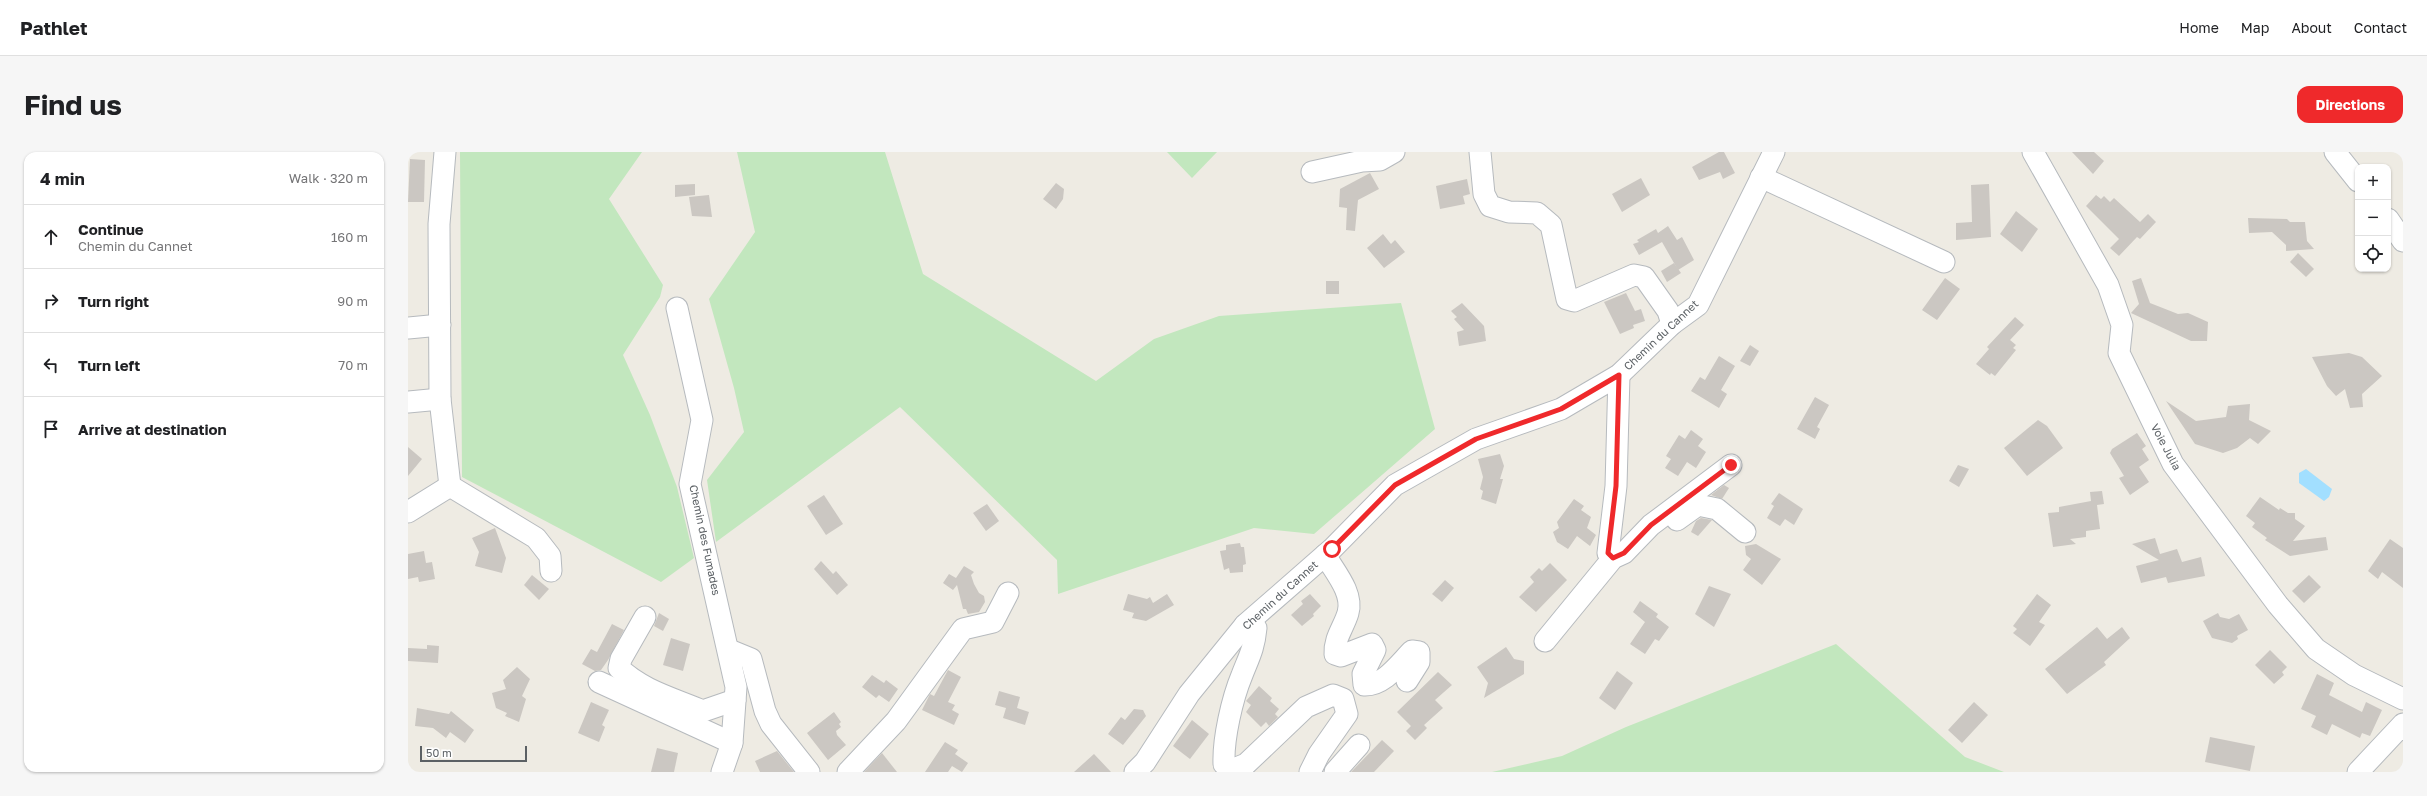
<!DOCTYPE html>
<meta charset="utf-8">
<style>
body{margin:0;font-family:"Golos Text",sans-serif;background:#f6f6f6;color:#202124}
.controls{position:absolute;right:12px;top:12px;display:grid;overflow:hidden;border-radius:8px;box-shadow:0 1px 3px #0004}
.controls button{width:36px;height:36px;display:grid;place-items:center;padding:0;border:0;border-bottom:1px solid #e0e0e0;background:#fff;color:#202124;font:20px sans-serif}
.scale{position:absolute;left:12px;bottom:10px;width:107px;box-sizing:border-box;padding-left:4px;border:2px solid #5b6064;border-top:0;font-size:11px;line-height:14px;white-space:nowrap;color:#5b6064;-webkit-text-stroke:3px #fff;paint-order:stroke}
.stop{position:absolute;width:12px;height:12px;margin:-9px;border:3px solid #ef292b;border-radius:50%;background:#fff}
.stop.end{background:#ef292b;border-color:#fff;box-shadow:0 1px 4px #0008}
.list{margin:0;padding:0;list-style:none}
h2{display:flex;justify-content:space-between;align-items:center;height:52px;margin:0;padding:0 16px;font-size:17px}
h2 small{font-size:13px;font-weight:400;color:#757577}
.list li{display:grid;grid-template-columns:26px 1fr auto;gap:12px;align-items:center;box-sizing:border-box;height:64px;padding:0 16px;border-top:1px solid #e0e0e0}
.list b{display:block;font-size:15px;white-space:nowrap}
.list p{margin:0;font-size:13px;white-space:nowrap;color:#757577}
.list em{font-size:13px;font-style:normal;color:#757577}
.icon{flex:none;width:22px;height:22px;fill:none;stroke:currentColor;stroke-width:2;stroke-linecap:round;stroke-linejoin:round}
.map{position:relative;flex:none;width:1995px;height:620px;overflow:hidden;border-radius:12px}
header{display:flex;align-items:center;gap:24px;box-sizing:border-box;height:56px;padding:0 20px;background:#fff;border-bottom:1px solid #e0e0e0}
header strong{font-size:19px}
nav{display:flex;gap:22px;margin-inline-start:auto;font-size:14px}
.intro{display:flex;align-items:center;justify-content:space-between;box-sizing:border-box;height:96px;padding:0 24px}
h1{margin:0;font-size:28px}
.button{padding:10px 18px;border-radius:12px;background:#ef292b;color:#fff;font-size:14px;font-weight:700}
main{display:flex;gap:24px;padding:0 24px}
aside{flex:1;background:#fff;border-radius:12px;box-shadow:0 1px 3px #0004}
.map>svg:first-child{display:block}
.green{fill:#c2e7be}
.water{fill:#a2dfff}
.building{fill:#cbc7c2}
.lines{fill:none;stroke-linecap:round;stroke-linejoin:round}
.minor-casing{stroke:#b6babe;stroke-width:23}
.minor{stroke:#fff;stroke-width:21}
.route{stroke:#ef292b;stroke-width:5}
.labels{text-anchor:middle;stroke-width:3.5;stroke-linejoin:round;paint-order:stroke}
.street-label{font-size:11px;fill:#5b6064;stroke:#fff}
</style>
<header>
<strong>Pathlet</strong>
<nav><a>Home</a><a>Map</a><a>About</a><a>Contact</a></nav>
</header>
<div class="intro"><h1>Find us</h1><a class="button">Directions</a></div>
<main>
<aside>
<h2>4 min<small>Walk · 320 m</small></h2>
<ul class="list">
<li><svg class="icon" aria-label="ahead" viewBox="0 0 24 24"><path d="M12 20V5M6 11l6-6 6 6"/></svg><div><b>Continue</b><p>Chemin du Cannet</p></div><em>160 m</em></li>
<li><svg class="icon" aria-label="right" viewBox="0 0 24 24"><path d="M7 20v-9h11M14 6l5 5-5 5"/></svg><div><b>Turn right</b></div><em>90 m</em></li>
<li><svg class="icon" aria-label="left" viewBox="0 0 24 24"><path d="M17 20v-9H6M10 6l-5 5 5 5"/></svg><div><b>Turn left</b></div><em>70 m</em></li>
<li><svg class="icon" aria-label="arrive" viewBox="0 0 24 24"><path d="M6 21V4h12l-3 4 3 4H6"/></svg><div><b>Arrive at destination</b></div></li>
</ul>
</aside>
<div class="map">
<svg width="1995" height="620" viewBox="0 0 1995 620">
<rect width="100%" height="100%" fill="#eeebe3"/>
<!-- green -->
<g class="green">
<path d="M52 0H234L201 47 255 133 252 145 215 203 242 263 269 335 286 406 253 430 54 325Z"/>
<path d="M329 0H477L515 122 688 229 746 187 811 164 993 151 1027 277 906 382 846 376 650 442 649 408 492 255 308 390 299 328 336 280 326 236 301 147 347 80Z"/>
<path d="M759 0H809L784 26Z"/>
<path d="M1428 492 1557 605 1596 620H1084L1154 604 1218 575Z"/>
</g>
<!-- water -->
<path class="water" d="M1898 317 1924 337 1921 345 1916 349 1891 331V321Z"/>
<!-- building -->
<g class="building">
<path d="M1311 0H1316L1327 21 1315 27 1312 20 1291 28 1284 15Z"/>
<path d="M1664 0H1686L1696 9 1685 22Z"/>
<path d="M2 7 17 8 16 50H0Z"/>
<path d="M962 21 971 37 950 48 947 79 938 78 939 56 931 55 932 37Z"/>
<path d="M1233 26 1242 43 1214 60 1204 42Z"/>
<path d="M1059 27 1062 42 1055 44 1057 52 1032 57 1028 34Z"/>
<path d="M648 31 656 37 655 47 648 57 635 47Z"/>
<path d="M287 32V43L267 45V33Z"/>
<path d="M1581 32 1583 85 1548 88V71L1564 70 1563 33Z"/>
<path d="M301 43 304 65 284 64 281 45Z"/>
<path d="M1688 43 1693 47 1696 44 1702 50 1706 46 1732 70 1740 62 1748 70 1732 87 1729 85 1711 104 1702 96 1711 87 1678 54Z"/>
<path d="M1608 59 1630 77 1614 100 1592 82Z"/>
<path d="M1840 66 1879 67 1882 70H1897L1899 89 1906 97 1878 99V93L1864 80 1841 81Z"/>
<path d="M1260 74 1269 88 1274 85 1286 108 1270 118 1254 90 1231 103 1225 92 1231 90 1229 88 1248 77 1250 81Z"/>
<path d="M975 82 983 92 987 88 997 100 976 116 959 96Z"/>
<path d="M1890 101 1906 117 1898 125 1882 110Z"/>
<path d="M1266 111 1273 121 1259 130 1253 119Z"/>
<path d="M1537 126 1552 137 1529 168 1514 158Z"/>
<path d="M1733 126 1742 151 1770 162 1780 161 1800 170 1799 189H1783L1723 161 1731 152 1724 129Z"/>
<rect x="918" y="129" width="13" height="13"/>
<path d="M1218 141 1227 159 1233 157 1237 169 1225 173 1226 176 1212 182 1196 150Z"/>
<path d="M1054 151 1076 174 1078 189 1051 194 1049 180 1056 178 1046 167 1049 165 1043 159Z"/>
<path d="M1607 165 1616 173 1602 188 1608 193 1605 196 1608 198 1587 224 1583 221 1582 223 1568 212 1581 197 1579 195Z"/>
<path d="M1342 193 1351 199 1342 214 1332 209Z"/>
<path d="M1941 201 1954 205 1974 224 1954 242 1955 255 1942 256 1937 237 1928 244 1919 234 1904 205Z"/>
<path d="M1311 204 1327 214 1313 238 1319 242 1311 256 1283 239 1292 225 1297 228Z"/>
<path d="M1407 245 1421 253 1409 275 1412 277 1407 287 1389 277Z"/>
<path d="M1758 249 1788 269 1818 265 1820 254 1842 252 1841 268 1863 279 1850 292 1842 286 1829 296 1815 301 1787 292Z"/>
<path d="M1630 268 1639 274 1655 296 1619 324 1596 296Z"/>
<path d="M1283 278 1295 287 1290 294 1298 300 1288 316 1279 310 1270 324 1257 316 1263 307 1258 304 1271 283 1277 287Z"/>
<path d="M1729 281 1738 294 1734 297 1741 308 1731 315 1741 330 1722 343 1711 326 1716 324 1702 301 1704 297Z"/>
<path d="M0 295 14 307 0 324Z"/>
<path d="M1092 302 1096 314 1092 327H1095L1088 352 1073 347 1075 339 1072 337 1075 325 1070 307Z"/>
<path d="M1550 313 1561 317 1551 335 1541 329Z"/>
<path d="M1316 333 1321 336 1314 347 1303 343Z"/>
<path d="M1694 339 1696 352 1689 353 1692 377 1678 379V385L1662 387 1668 392 1645 395 1640 361 1651 360V355L1683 349 1682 340Z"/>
<path d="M1371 341 1395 357 1386 373 1377 367 1372 374 1359 366 1366 354 1363 352Z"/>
<path d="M416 343 435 372 418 383 399 354Z"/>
<path d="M1852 345 1871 358 1872 356 1880 361H1887V367L1897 374 1885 389 1918 385 1920 398 1882 404 1857 388 1859 386 1844 375 1847 371 1838 364Z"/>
<path d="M1166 347 1176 354 1173 358 1183 365 1179 376 1188 383 1182 394 1169 384 1160 397 1149 390 1145 380 1151 376 1149 370Z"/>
<path d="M579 352 591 369 578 379 565 361Z"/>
<path d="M1293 366 1304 368 1290 384 1283 380 1288 369Z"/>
<path d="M87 376 98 406 94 421 67 414 71 400 64 386Z"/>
<path d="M1747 386 1752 402 1769 397 1774 410 1793 405 1797 424 1760 431 1758 425 1733 431 1728 414 1751 408 1724 392Z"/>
<path d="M1982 387 1995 396V436L1974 420 1970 427 1960 419Z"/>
<path d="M832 391 833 395H836L838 412 835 413V420L822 421 821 416 816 418 812 399 818 398V393Z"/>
<path d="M1348 392 1373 407 1354 433 1335 418 1343 407 1338 403 1337 394Z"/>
<path d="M16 399 18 411 24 410 27 427 11 430 10 425 0 427V402Z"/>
<path d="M413 409 425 422 428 419 440 433 429 443 406 417Z"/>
<path d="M1142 411 1159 428 1128 460 1111 445 1126 430 1122 425 1131 416 1134 419Z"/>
<path d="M556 414 566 420 563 423 566 432 571 441 576 444 577 450 571 460 560 462 558 457H555L549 433 545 438 535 431 541 422 548 426Z"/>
<path d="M124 423 141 437 131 448 116 433Z"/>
<path d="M1901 423 1913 435 1896 451 1884 439Z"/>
<path d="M1037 428 1046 436 1034 450 1024 442Z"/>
<path d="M1301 434 1323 442 1306 475 1287 462Z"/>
<path d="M720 442 739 447 742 445 745 451 759 442 766 453 738 469 724 466 726 461 715 458Z"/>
<path d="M902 442 913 454 905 462 906 464 894 474 883 463 895 452 893 449Z"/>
<path d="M1629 442 1643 453 1631 470 1637 473 1622 494 1605 481 1609 477 1605 474Z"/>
<path d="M1232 449 1250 462 1248 465 1261 475 1251 489 1247 487 1237 502 1222 492 1237 470 1225 460Z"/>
<path d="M251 461 261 467 255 479 246 474Z"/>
<path d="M1810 461 1812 465 1821 467 1831 462 1840 478 1829 484 1830 487 1824 491 1804 486 1795 469Z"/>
<path d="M204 472 216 478 200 508 193 518 187 519 174 512 183 497 189 500Z"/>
<path d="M1689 475 1699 487 1714 475 1722 486 1696 510 1698 513 1659 542 1637 517Z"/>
<path d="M263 486 282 492 275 519 255 513Z"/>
<path d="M19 493 31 494 30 511 0 509V496L19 497Z"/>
<path d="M1098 495 1106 507 1116 509V522L1076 546 1080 531 1069 515Z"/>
<path d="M1862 498 1879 515 1874 520 1876 523 1866 532 1847 513Z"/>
<path d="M109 515 122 527 114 544 118 547 111 570 97 564 99 561 88 556 84 541 98 537 95 528Z"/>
<path d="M540 518 553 525 540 550 547 553 544 558 551 562 546 573 514 558 522 542 526 544Z"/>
<path d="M1209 519 1225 531 1207 558 1191 546Z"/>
<path d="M1030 520 1044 533 1027 548 1035 556 1016 573 1019 576 1007 588 998 579 1003 574 989 560Z"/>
<path d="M1909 522 1926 531 1921 543 1954 560 1958 550 1974 558 1962 584 1954 581 1952 586 1924 572 1919 583 1903 575 1908 564 1893 557Z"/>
<path d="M464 523 476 531 478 528 490 537 481 550 471 543 468 546 454 535Z"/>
<path d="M851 534 864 546 862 549 871 557 867 562 870 565 861 574 858 570 853 575 838 560 843 553 838 549Z"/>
<path d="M591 539 612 545 609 556 621 560 617 573 595 566 598 556 587 553Z"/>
<path d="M183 550 201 558 194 573 197 575 191 590 170 581Z"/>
<path d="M1566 550 1580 563 1554 591 1540 578Z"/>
<path d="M9 556 41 562 43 559 66 578 57 591 42 580 38 586 25 576 7 574Z"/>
<path d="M726 557 735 558 738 564 715 593 700 582 713 565 717 568Z"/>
<path d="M426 560 433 570 431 572 433 575 428 579 429 583 438 593 420 608 399 581Z"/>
<path d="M784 568 801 582 782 607 765 594Z"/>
<path d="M1802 585 1847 594 1842 619 1797 610Z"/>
<path d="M974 588 986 599 966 620H943Z"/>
<path d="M537 590 550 598 547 602 560 611 554 620 544 614 540 620H517Z"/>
<path d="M249 596 270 601 266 620H243Z"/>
<path d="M369 599 386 620H352L347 609Z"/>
<path d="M474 601 489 620H456Z"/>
<path d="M686 602 703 620H666Z"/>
</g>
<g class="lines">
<defs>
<g id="minor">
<path d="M37 0 31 72 32 247 42 334"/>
<path d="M1072 0 1076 42 1082 54 1101 60 1129 61 1143 73 1159 147 1166 149 1226 123 1236 125 1260 159 1264 172"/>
<path d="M1625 0 1700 133 1714 173 1711 201 1765 312 1870 453 1908 497 1946 523 1995 547"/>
<path d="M1927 0 1950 29"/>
<path d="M904 20 954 9 972 8 986 0"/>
<path d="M1353 25 1536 110"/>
<path d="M1980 67 1995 89"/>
<path d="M269 156 294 268 282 332 328 535 324 591 314 620"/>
<path d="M0 176 32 173"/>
<path d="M0 250 32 247"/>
<path d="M42 334 128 386 142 404 143 419"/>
<path d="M0 360 42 334"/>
<path d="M1269 368 1290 353 1309 357 1337 380"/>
<path d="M917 403C926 419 946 441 940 461 936 475 926 486 927 502L933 504 964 492 967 498 955 522 956 533C976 534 991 512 1004 499L1011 500V510L999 529"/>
<path d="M1205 406 1200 401 1208 334 1211 223"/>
<path d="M237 465 213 507 211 516C233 538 267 547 295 559L327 548"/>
<path d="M837 473 848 476C846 497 841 505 834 523 824 547 815 587 816 612L826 617 838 612 898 555 925 543 935 547 939 562 911 602 902 620"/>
<path d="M1137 489 1205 406 1216 401 1243 373 1323 313"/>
<path d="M321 498 343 507 357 559 363 572 401 620"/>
<path d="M191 530 324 591"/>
<path d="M440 620 488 569 555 477 585 470 600 441"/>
<path d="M727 620 737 610 781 542 837 473 924 397 987 333 1068 287 1153 257 1211 223 1264 172 1290 153 1366 0"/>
<path d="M927 620 951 593"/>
<path d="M1950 620 1995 572"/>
</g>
</defs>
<!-- minor casing -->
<use href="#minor" class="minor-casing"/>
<!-- minor -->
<use href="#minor" class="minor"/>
</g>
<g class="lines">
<!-- route -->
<path class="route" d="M924 397 987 333 1068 287 1153 257 1211 223 1208 334 1200 401 1205 406 1216 401 1243 373 1323 313"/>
</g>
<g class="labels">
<!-- street labels -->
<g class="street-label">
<text transform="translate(1253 183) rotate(-43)" y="4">Chemin du Cannet</text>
<text transform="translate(1758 295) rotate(62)" y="4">Voie Julia</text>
<text transform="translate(297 388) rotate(78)" y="4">Chemin des Fumades</text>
<text transform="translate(872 443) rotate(-42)" y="4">Chemin du Cannet</text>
</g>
</g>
</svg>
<div class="controls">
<button>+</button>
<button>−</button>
<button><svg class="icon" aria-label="locate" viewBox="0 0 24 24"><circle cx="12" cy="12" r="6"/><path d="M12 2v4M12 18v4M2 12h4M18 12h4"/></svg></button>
</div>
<div class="scale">50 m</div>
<div class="stop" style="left:924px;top:397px"></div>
<div class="stop end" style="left:1323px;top:313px"></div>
</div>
</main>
